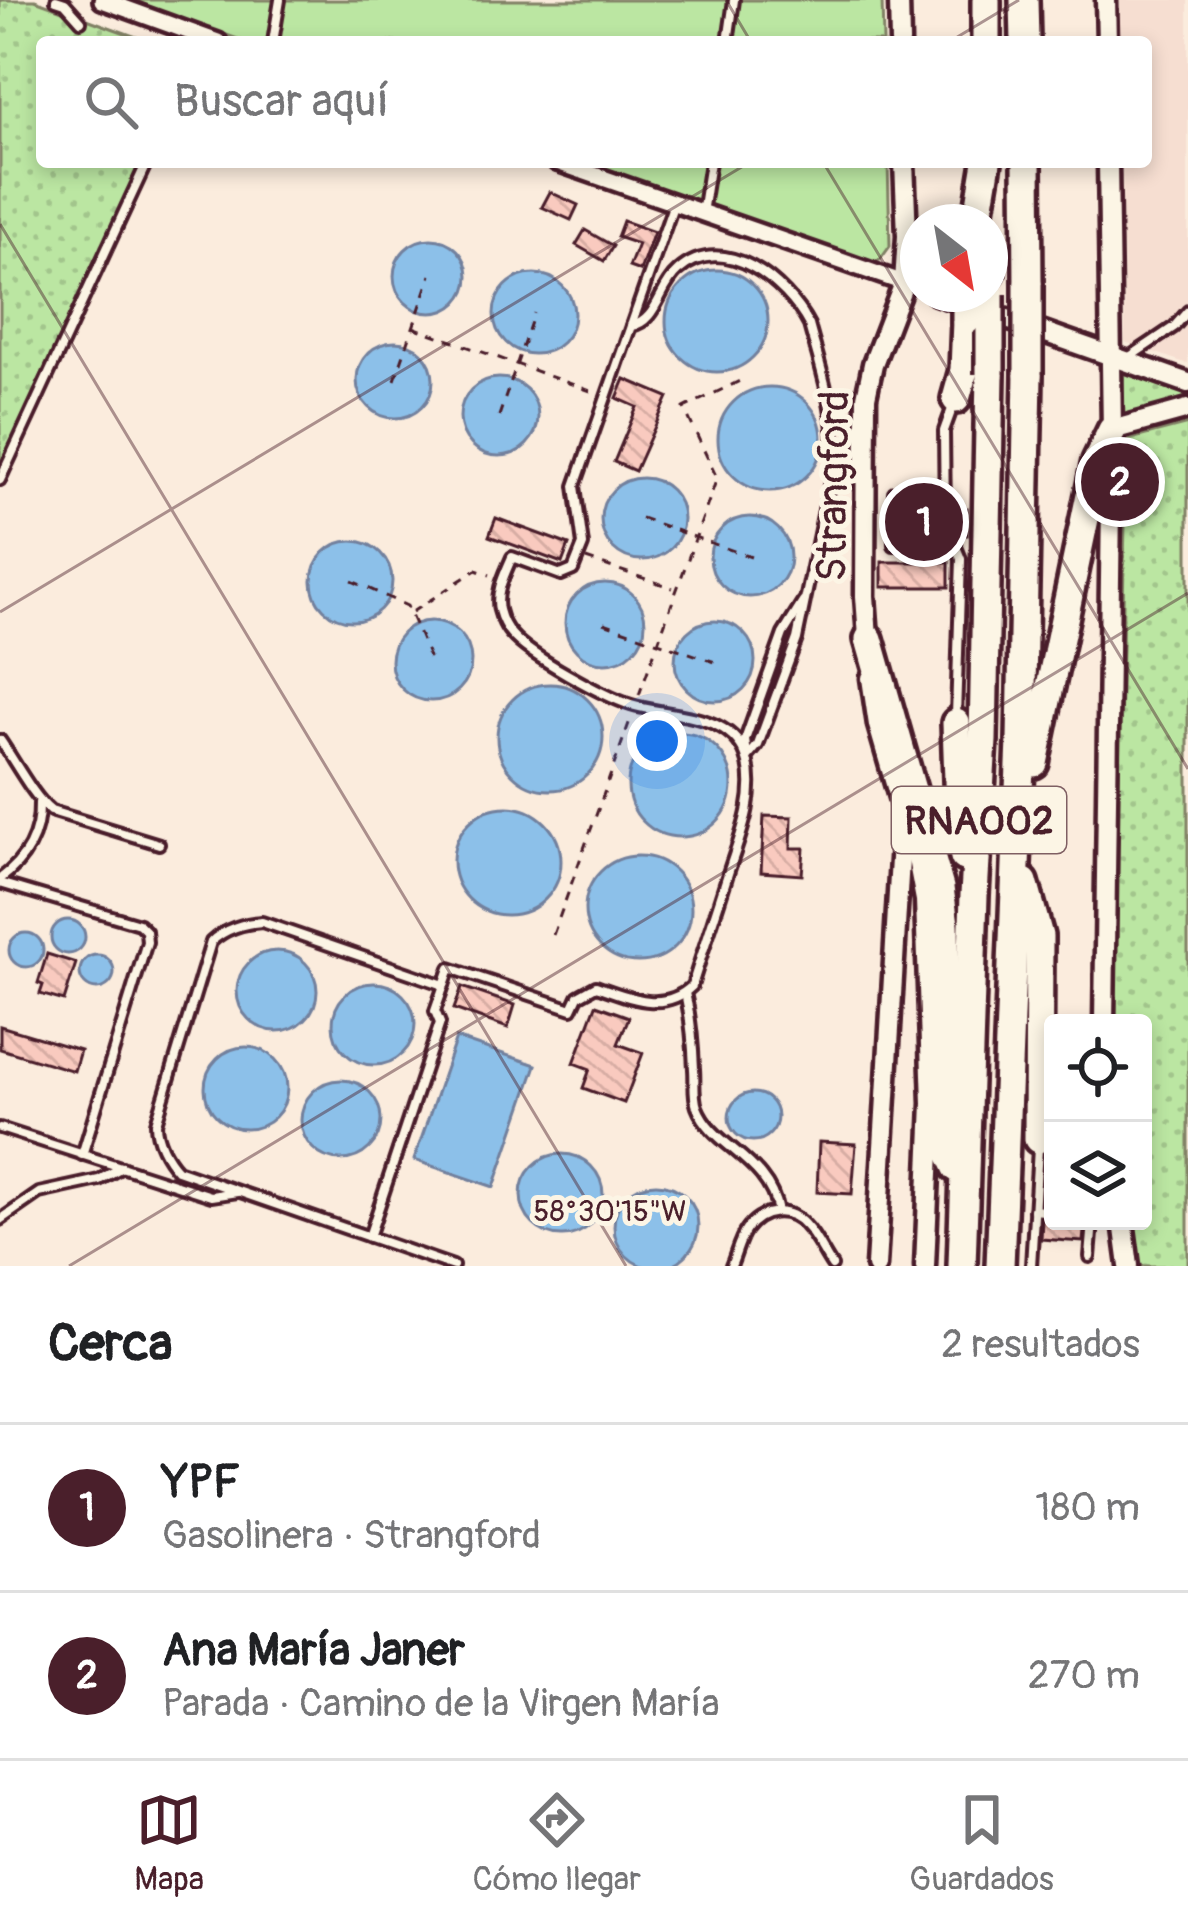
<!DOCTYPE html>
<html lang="es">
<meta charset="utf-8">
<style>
body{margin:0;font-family:Pangolin,sans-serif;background:#f6f6f6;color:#202124}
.controls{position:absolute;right:36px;bottom:36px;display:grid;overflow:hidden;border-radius:12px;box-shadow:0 6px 18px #0003}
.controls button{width:108px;height:108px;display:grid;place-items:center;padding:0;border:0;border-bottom:3px solid #e0e0e0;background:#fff;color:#202124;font:60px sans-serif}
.compass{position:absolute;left:900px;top:204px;width:108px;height:108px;border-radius:50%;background:#fff;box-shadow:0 6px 18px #0003;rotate:149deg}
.you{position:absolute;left:657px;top:741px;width:42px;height:42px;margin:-30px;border:9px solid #fff;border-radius:50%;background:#1a73e8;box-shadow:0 0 0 18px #1a73e833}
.badge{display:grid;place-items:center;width:78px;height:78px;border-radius:50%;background:#4a1f2b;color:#fff;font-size:39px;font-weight:700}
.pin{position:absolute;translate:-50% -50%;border:6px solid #fff;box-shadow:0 3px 12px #0006}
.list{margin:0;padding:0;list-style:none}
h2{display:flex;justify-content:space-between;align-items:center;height:156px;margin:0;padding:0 48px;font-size:51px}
h2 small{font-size:39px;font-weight:400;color:#757577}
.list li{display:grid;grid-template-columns:78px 1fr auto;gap:36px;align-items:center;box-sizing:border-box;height:168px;padding:0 48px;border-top:3px solid #e0e0e0}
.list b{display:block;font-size:45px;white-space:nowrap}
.list p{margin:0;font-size:39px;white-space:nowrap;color:#757577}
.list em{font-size:39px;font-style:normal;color:#757577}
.icon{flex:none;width:66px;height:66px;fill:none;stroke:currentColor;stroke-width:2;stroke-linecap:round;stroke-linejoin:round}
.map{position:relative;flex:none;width:1188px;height:1266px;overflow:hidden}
.search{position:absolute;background:#fff;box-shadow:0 6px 18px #0003;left:36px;right:36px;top:36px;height:132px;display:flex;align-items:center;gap:30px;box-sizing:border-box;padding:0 42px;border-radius:12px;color:#757577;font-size:45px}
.sheet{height:492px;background:#fff}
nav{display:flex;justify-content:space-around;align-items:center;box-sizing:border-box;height:168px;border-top:3px solid #e0e0e0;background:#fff;font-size:33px;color:#757577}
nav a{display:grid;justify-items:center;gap:6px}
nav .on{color:#4a1f2b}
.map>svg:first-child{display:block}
.built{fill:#f6ded1}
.grass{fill:url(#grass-dots);stroke:#828266;stroke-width:3}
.green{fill:#bbe6a2;stroke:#828266;stroke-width:3}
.water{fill:#8cc0e9;stroke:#72809d;stroke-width:3}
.building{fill:url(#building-back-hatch);stroke:#4a1f2b;stroke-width:3}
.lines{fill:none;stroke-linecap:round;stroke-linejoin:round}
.service-casing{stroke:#4a1f2b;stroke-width:16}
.minor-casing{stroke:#4a1f2b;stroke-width:24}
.tertiary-casing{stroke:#4a1f2b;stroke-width:27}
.motorway-casing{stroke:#4a1f2b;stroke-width:36}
.path{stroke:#4a1f2b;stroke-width:3;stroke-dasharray:9 9;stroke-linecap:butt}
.service{stroke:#fcf5e5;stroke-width:8}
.minor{stroke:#fcf5e5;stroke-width:15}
.tertiary{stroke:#fcf5e5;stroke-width:18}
.motorway{stroke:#fcf5e5;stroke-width:27}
.motorway-bridge-casing{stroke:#4a1f2b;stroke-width:36;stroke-linecap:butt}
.motorway-bridge{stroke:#fcf5e5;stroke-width:27}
.ticks{fill:none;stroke:#4a1f2b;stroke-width:3;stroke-opacity:0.45}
.labels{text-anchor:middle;stroke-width:10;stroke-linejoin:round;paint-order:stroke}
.shield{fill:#fcf5e5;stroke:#7f5f63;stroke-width:3}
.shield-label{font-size:39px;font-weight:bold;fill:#4a1f2b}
.street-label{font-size:42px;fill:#4a1f2b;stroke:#fcf5e5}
.ticks-label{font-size:30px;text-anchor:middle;fill:#4a1f2b;stroke:#fcf5e5;stroke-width:10;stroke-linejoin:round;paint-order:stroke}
</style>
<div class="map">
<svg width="1188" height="1266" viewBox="0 0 1188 1266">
<defs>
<pattern id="grass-dots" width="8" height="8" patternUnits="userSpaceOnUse" patternTransform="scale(3)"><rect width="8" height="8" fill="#bbe6a2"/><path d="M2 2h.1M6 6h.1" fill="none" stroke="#a2c58c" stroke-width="1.8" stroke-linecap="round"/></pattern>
<pattern id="building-back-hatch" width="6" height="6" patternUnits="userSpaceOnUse" patternTransform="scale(3)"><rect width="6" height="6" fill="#f9cabf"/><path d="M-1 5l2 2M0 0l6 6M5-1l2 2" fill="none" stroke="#d7ada4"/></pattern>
</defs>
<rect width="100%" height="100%" fill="#fbecdd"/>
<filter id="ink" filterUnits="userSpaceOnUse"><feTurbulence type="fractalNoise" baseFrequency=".00833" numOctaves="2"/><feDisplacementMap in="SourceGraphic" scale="24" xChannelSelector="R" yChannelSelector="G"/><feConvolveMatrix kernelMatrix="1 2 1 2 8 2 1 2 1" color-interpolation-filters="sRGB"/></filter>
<g filter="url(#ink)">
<!-- built -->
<path class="built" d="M1120 0H1188V364L1125 342 1122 162H1146V42H1120Z"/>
<!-- grass -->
<g class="grass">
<path d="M0 0H35L150 42H42V162H147L0 480Z"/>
<path d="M1130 372 1188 390V401L1127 416 1118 410V382L1123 374Z"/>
<path d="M1188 424V1266H1137L1131 1221H1143V1023H1113L1127 440Z"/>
</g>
<!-- green -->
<g class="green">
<path d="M129 0H882L883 42H246Z"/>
<path d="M586 162H888L890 246 880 260 871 262Z"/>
</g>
<!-- water -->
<g class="water">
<circle cx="431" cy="276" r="37"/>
<circle cx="717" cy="321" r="51"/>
<circle cx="534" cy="314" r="40"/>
<circle cx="395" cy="380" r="38"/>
<circle cx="499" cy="417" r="39"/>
<circle cx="770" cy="439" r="52"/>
<circle cx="642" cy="519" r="41"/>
<circle cx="750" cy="557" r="40"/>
<circle cx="352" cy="581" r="40"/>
<circle cx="605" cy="623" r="40"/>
<circle cx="715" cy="661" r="40"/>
<circle cx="431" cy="661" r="40"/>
<circle cx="550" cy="737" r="53"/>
<circle cx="680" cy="785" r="52"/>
<circle cx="507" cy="861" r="54"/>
<circle cx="638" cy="909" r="53"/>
<circle cx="68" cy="937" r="17"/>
<circle cx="26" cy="950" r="17"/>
<circle cx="277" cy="991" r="40"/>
<circle cx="97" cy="972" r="17"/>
<circle cx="374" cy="1024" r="41"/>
<path d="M456 1038 536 1065 494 1187 414 1160Z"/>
<circle cx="246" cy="1088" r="41"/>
<circle cx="341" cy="1120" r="40"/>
<circle cx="753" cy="1117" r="24"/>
<circle cx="562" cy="1195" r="41"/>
<circle cx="656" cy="1226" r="42"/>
</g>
<!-- building -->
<g class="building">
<path d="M550 192 578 205 571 220 542 207Z"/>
<path d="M623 221 654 232 640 271 629 267 638 244 617 237Z"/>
<path d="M585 230 613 246 604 261 576 245Z"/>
<path d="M625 379 668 397 635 471 614 462 637 407 617 398Z"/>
<path d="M967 508V535H960L953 518V509Z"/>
<path d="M902 509H937L941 537 902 535Z"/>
<path d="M496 518 569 545 562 563 489 536Z"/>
<path d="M925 553H941V562H949V587H882V562H925Z"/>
<path d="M764 816 792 817 791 848H804L802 875 761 872Z"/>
<path d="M47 954 76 963 64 1001 40 994 43 985 38 983Z"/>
<path d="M462 987 515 1005 508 1028 454 1009Z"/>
<path d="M596 1005 629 1017 618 1044 643 1053 624 1103 583 1088 590 1069 574 1063Z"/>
<path d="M0 1026 80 1050 74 1071 0 1049Z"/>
<path d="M819 1142 856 1144 852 1194 817 1192Z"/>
<path d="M1042 1219 1085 1221 1083 1242 1041 1239Z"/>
</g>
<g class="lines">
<defs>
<g id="service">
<path d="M56 0 65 3 81 21"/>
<path d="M273 42 280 0"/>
<path d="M728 42 734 0"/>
<path d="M702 213 710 162"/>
<path d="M631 326C657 322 659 287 678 271 724 230 787 283 809 325 822 373 838 418 833 467L797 639 758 745 747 758"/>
<path d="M1128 358 1174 327 1188 311"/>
<path d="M953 406 944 431 945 520 961 559 956 716"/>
<path d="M0 480 147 162"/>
<path d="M944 492H894V545H955"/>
<path d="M0 740C14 760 34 798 51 811L159 844"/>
<path d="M747 755 745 740 783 634 803 602"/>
<path d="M0 879C25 861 40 835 39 803"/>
<path d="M0 883 139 924 146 931 147 942 82 1155"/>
<path d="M685 993C691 1018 693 1043 694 1069 695 1081 693 1096 697 1107 712 1147 769 1159 778 1212"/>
<path d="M0 1128 211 1196 237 1192"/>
<path d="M1034 1210 1053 1212"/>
<path d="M0 1220 39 1193 99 1180 122 1167"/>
<path d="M369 1237 440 1023 435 1011 444 985"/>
<path d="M1090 1257 1093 1221"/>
<path d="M453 1266 177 1170C166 1158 156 1140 156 1123L211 942C224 929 244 923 262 922L444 985 450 968 572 1009 578 996 596 986C629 997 663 1014 692 986 703 950 715 915 726 880 737 843 757 802 748 763 736 711 670 717 631 705 603 696 530 656 512 635 506 629 501 618 499 610 495 592 505 574 512 557L561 575 573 570 583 545 575 486 674 203"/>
<path d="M731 1266C736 1255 739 1240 746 1230 761 1209 788 1206 805 1225 816 1236 823 1253 832 1266"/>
<path d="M1031 1266 1038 1148"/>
</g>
<g id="minor">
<path d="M102 0 218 42"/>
<path d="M557 162 904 283"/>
</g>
<g id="tertiary">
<path d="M899 0 900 42"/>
<path d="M1106 0 1107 42"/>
<path d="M936 294 1188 383"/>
<path d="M1112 430 1188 409"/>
<path d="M869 651 865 596 866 397 873 364 904 283 907 236 904 162"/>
<path d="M871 678 878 725 918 863 925 900 932 1103 925 1266"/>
<path d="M1104 1023 1112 430 1108 162"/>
<path d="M1123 1221 1129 1266"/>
<path d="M876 1266 902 825"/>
</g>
<g id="motorway">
<path d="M986 0V42"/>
<path d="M1024 0 1025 42"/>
<path d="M1027 162 1028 284"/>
<path d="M977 222 987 162"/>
<path d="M990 261V272"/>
<path d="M956 399 964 370 966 321"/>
<path d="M869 639 940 888 945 925 948 1149 957 1168"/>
<path d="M956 723 960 837 964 857"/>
<path d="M1034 763 1097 461 1112 430"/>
<path d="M1024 882 1039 936 1038 1139"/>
<path d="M962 1266 974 895 983 740 990 374"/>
<path d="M1000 1266 1021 740 1028 374"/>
</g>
</defs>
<!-- service casing -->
<use href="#service" class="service-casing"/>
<!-- minor casing -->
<use href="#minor" class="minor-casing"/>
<!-- tertiary casing -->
<use href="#tertiary" class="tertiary-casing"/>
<!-- motorway casing -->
<use href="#motorway" class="motorway-casing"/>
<!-- path -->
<g class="path">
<path d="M413 327 599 394"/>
<path d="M395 380 431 275"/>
<path d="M499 416 534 313"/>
<path d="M641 518 751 557"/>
<path d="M586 559 673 588"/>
<path d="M352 581 407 606 431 662"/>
<path d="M412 612 476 570 490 575"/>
<path d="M604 623 715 662"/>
<path d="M639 695 717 478 684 408 746 378"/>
<path d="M553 935 632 715"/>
</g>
<!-- service -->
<use href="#service" class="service"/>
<!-- minor -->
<use href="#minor" class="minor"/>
<!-- tertiary -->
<use href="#tertiary" class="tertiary"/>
<!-- motorway -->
<use href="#motorway" class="motorway"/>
<defs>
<g id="motorway-bridge">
<path d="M966 321V294"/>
<path d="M990 374V294"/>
<path d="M1028 374V284"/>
</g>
</defs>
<!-- motorway-bridge casing -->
<use href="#motorway-bridge" class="motorway-bridge-casing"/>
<!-- motorway-bridge -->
<use href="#motorway-bridge" class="motorway-bridge"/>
</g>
</g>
<!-- ticks -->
<path class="ticks" d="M726 0 751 42M949 42 1019 0M823 162 1188 769M0 224 626 1266M0 612 750 162M69 1266 1188 593"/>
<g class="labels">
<!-- shield labels -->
<rect class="shield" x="892" y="787" width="174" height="66" rx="9"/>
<g class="shield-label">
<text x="979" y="834">RNA002</text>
</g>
<!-- street labels -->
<g class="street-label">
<text transform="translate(832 486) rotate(-89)" y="15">Strangford</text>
</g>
</g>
<g class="ticks-label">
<text x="610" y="1221">58°30'15"W</text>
</g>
</svg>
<div class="controls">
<button><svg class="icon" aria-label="locate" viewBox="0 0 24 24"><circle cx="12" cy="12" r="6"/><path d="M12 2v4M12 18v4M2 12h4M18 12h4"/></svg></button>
<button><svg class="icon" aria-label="layers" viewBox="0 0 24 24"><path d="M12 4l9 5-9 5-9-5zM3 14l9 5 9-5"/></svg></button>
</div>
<svg class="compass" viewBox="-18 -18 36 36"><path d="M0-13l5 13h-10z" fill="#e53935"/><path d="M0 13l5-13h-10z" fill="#757577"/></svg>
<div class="you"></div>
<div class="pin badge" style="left:924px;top:522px">1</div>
<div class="pin badge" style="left:1120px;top:482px">2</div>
<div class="search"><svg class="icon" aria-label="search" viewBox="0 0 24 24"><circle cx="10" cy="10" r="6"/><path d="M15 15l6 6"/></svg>Buscar aquí</div>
</div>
<section class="sheet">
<h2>Cerca<small>2 resultados</small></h2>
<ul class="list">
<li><span class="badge">1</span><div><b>YPF</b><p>Gasolinera · Strangford</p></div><em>180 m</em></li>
<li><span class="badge">2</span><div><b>Ana María Janer</b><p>Parada · Camino de la Virgen María</p></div><em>270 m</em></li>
</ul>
</section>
<nav>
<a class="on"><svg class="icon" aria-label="map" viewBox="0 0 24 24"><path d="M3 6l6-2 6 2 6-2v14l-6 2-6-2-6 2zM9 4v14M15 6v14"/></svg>Mapa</a>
<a><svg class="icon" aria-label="directions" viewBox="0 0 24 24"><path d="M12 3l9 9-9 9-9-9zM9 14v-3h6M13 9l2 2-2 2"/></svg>Cómo llegar</a>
<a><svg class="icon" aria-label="saved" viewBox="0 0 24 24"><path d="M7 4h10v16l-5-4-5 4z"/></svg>Guardados</a>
</nav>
